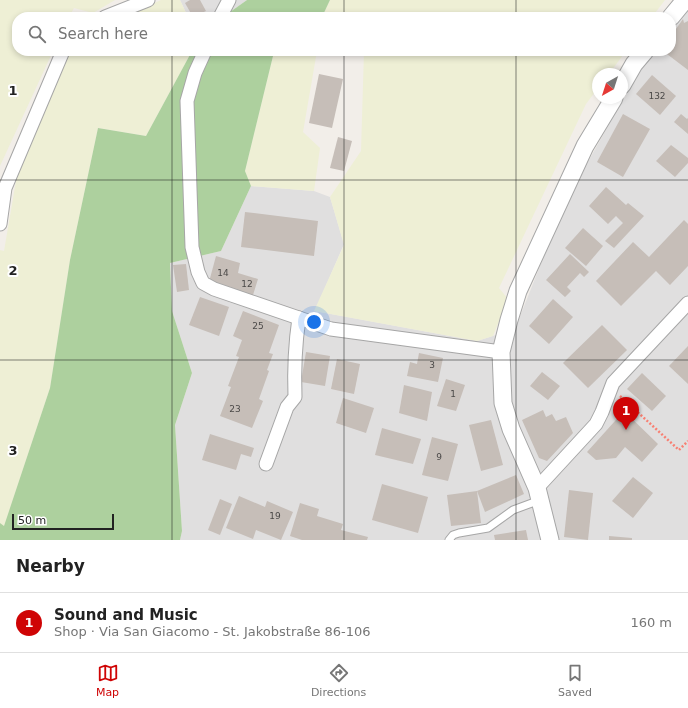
<!DOCTYPE html>
<meta charset="utf-8">
<style>
body{margin:0;font-family:"DejaVu Sans",sans-serif;background:#f6f6f6;color:#222}
.compass{position:absolute;left:592px;top:68px;width:36px;height:36px;border-radius:50%;background:#fff;box-shadow:0 2px 6px #0003;rotate:219deg}
.scale{position:absolute;left:12px;bottom:10px;width:102px;box-sizing:border-box;padding-left:4px;border:2px solid #222;border-top:0;font-size:11px;line-height:14px;white-space:nowrap;color:#222;-webkit-text-stroke:3px #fff;paint-order:stroke}
.you{position:absolute;left:314px;top:322px;width:14px;height:14px;margin:-10px;border:3px solid #fff;border-radius:50%;background:#1a73e8;box-shadow:0 0 0 6px #1a73e833}
.badge{display:grid;place-items:center;width:26px;height:26px;border-radius:50%;background:#cf0405;color:#fff;font-size:13px;font-weight:700}
.pin{position:absolute;translate:-50% -33px;filter:drop-shadow(0 1px 2px #0008)}
.pin::after{content:'';position:absolute;top:21px;width:14px;height:12px;background:inherit;clip-path:polygon(0 0,100% 0,50% 100%)}
.list{margin:0;padding:0;list-style:none}
h2{display:flex;justify-content:space-between;align-items:center;height:52px;margin:0;padding:0 16px;font-size:17px}
h2 small{font-size:13px;font-weight:400;color:#767676}
.list li{display:grid;grid-template-columns:26px 1fr auto;gap:12px;align-items:center;box-sizing:border-box;height:60px;padding:0 16px;border-top:1px solid #e0e0e0}
.list b{display:block;font-size:15px;white-space:nowrap}
.list p{margin:0;font-size:13px;white-space:nowrap;color:#767676}
.list em{font-size:13px;font-style:normal;color:#767676}
.icon{flex:none;width:22px;height:22px;fill:none;stroke:currentColor;stroke-width:2;stroke-linecap:round;stroke-linejoin:round}
.map{position:relative;flex:none;width:688px;height:540px;overflow:hidden}
.search{position:absolute;background:#fff;box-shadow:0 2px 6px #0003;left:12px;right:12px;top:12px;height:44px;display:flex;align-items:center;gap:10px;box-sizing:border-box;padding:0 14px;border-radius:16px;color:#767676;font-size:15px}
.sheet{height:112px;background:#fff}
nav{display:flex;justify-content:space-around;align-items:center;box-sizing:border-box;height:56px;border-top:1px solid #e0e0e0;background:#fff;font-size:11px;color:#767676}
nav a{display:grid;justify-items:center;gap:2px}
nav .on{color:#cf0405}
.map>svg:first-child{display:block}
.residential{fill:#e0dfdf}
.farmland{fill:#eeefd5}
.forest{fill:#add09e}
.building{fill:#c6beb8}
.lines{fill:none;stroke-linecap:round;stroke-linejoin:round}
.service-casing{stroke:#a6a6a6;stroke-width:9}
.minor-casing{stroke:#a6a6a6;stroke-width:15}
.tertiary-casing{stroke:#a6a6a6;stroke-width:19}
.path{stroke:#f88073;stroke-width:2.5;stroke-dasharray:2 2;stroke-linecap:butt}
.service{stroke:#fff;stroke-width:7}
.minor{stroke:#fff;stroke-width:13}
.tertiary{stroke:#fff;stroke-width:17}
.grid{fill:none;stroke:#222;stroke-width:1;stroke-opacity:0.55}
.labels{text-anchor:middle;stroke-width:4;stroke-linejoin:round;paint-order:stroke}
.number-label{font-size:9px;fill:#4b4948}
.grid-label{font-size:13px;text-anchor:middle;font-weight:bold;fill:#222;stroke:#fff;stroke-width:4;stroke-linejoin:round;paint-order:stroke}
</style>
<div class="map">
<svg width="688" height="540" viewBox="0 0 688 540">
<rect width="100%" height="100%" fill="#f2eee9"/>
<!-- residential -->
<g class="residential">
<path d="M180 0H247L223 17H188Z"/>
<path d="M688 7V540H180L182 531 175 425 192 373 172 311 170 263 221 251 251 186 314 191 330 197 344 244 315 311 477 341 515 329 565 203 650 51H671V27Z"/>
</g>
<!-- farmland -->
<g class="farmland">
<path d="M0 0H115L93 13 74 8 69 17H17V51H53L0 166Z"/>
<path d="M161 0H180L188 17H124Z"/>
<path d="M330 0H665L652 17H340L324 13 323 17H322Z"/>
<path d="M67 51H192L146 136 98 128 70 260 50 388 4 527 0 523V250L4 251 17 175Z"/>
<path d="M280 51H317L303 132 320 148 314 191 251 186 245 171 273 56Z"/>
<path d="M364 51H626L609 74H598V88L586 104 499 288 508 299 493 336 477 341 314 311 344 245 330 197 361 151Z"/>
</g>
<!-- forest -->
<g class="forest">
<path d="M247 0H330L322 17H223Z"/>
<path d="M192 51H280L273 56 245 171 251 186 221 251 170 263 172 311 192 373 175 425 182 531 180 540H0V523L4 526 50 388 70 260 98 128 146 136Z"/>
</g>
<!-- building -->
<g class="building">
<path d="M190 0H200L206 11 193 17 185 3Z"/>
<path d="M683 19 684 23 688 21V70L663 51H671V36Z"/>
<path d="M319 74 343 79 332 128 309 123Z"/>
<path d="M652 75 676 96 660 115 636 94Z"/>
<path d="M623 114 650 129 623 177 597 162Z"/>
<path d="M681 114 687 119 688 118V134L674 122Z"/>
<path d="M338 137 352 141 344 171 330 168Z"/>
<path d="M671 145 688 158V163L675 177 656 161Z"/>
<path d="M606 187 626 205 628 203 644 216 614 248 605 241 623 223 616 216 608 224 589 206Z"/>
<path d="M245 212 318 221 314 256 241 247Z"/>
<path d="M684 220 688 224V266L670 285 656 271 621 306 596 281 633 242 649 257Z"/>
<path d="M583 228 603 246 586 266 565 248Z"/>
<path d="M570 254 589 272 584 277 580 273 567 287 571 291 565 297 546 280Z"/>
<path d="M216 256 240 263 238 273 258 279 253 295 209 282Z"/>
<path d="M186 264 189 290 177 292 173 265Z"/>
<path d="M200 297 229 307 219 336 189 325Z"/>
<path d="M553 299 573 317 549 344 529 326Z"/>
<path d="M243 311 279 325 269 353 273 354 267 370 269 371 259 399 263 401 252 428 220 416 231 387 228 386 239 357 236 356 242 340 233 336Z"/>
<path d="M602 325 627 350 588 388 563 363Z"/>
<path d="M688 346V384L669 366Z"/>
<path d="M306 352 330 356 325 386 301 382Z"/>
<path d="M419 353 443 358 438 382 407 376 410 362 417 364Z"/>
<path d="M337 359 360 364 354 394 331 389Z"/>
<path d="M542 372 560 386 548 400 530 386Z"/>
<path d="M642 373 666 396 652 411 627 389Z"/>
<path d="M446 379 465 385 456 411 437 406Z"/>
<path d="M404 385 432 392 427 421 399 413Z"/>
<path d="M343 398 374 408 366 433 336 423Z"/>
<path d="M543 410 546 417 552 414 556 421 566 417 573 433 547 461 539 458 522 420Z"/>
<path d="M624 411 658 444 642 462 625 447 616 458 596 460 587 452Z"/>
<path d="M491 420 503 465 481 471 469 425Z"/>
<path d="M382 428 421 439 413 464 375 455Z"/>
<path d="M210 434 254 448 251 457 241 454 236 470 202 460Z"/>
<path d="M432 437 458 444 448 481 422 475Z"/>
<path d="M516 475 524 494 485 512 477 491Z"/>
<path d="M633 477 653 493 633 518 612 501Z"/>
<path d="M382 484 428 497 418 533 372 520Z"/>
<path d="M569 490 593 493 588 540 564 537Z"/>
<path d="M477 491 481 523 451 526 447 495Z"/>
<path d="M239 496 265 507 267 501 293 512 281 540 256 530 253 539 226 528Z"/>
<path d="M220 499 232 504 220 535 208 530Z"/>
<path d="M300 503 319 509 317 516 343 524 341 530 368 537 367 540H302L290 536Z"/>
<path d="M526 530 528 540H495L494 535Z"/>
<path d="M609 536 632 538V540H609Z"/>
</g>
<g class="lines">
<defs>
<path id="service" d="M449 540 453 535 459 533 488 528 513 510 540 500"/>
<g id="minor">
<path d="M105 17 148 0"/>
<path d="M220 17 229 0"/>
<path d="M205 51 195 73 187 101 192 247 198 272 203 283 214 289 331 329 501 352"/>
<path d="M0 224 5 188 63 51"/>
<path d="M266 464 287 407 295 397C294 370 295 345 299 318"/>
<path d="M537 488 596 424 602 412 613 383 688 303"/>
</g>
<g id="tertiary">
<path d="M671 17 685 0"/>
<path d="M622 85 634 64 645 51"/>
<path d="M550 540 537 488 511 429 503 403 501 352 509 320 518 291 585 146 614 98"/>
</g>
</defs>
<!-- service casing -->
<use href="#service" class="service-casing"/>
<!-- minor casing -->
<use href="#minor" class="minor-casing"/>
<!-- tertiary casing -->
<use href="#tertiary" class="tertiary-casing"/>
<!-- path -->
<path class="path" d="M620 396 679 450 688 441"/>
<!-- service -->
<use href="#service" class="service"/>
<!-- minor -->
<use href="#minor" class="minor"/>
<!-- tertiary -->
<use href="#tertiary" class="tertiary"/>
</g>
<!-- grid -->
<path class="grid" d="M172 0V17M344 0V17M516 0V17M172 51V540M344 51V540M516 51V540M0 180H688M0 360H688"/>
<g class="labels">
<!-- number labels -->
<g class="number-label">
<text x="657" y="99">132</text>
<text x="223" y="276">14</text>
<text x="247" y="287">12</text>
<text x="258" y="329">25</text>
<text x="432" y="368">3</text>
<text x="453" y="397">1</text>
<text x="235" y="412">23</text>
<text x="439" y="460">9</text>
<text x="275" y="519">19</text>
</g>
</g>
<g class="grid-label">
<text x="13" y="95">1</text>
<text x="13" y="275">2</text>
<text x="13" y="455">3</text>
</g>
</svg>
<svg class="compass" viewBox="-18 -18 36 36"><path d="M0-13l5 13h-10z" fill="#e53935"/><path d="M0 13l5-13h-10z" fill="#767676"/></svg>
<div class="scale">50 m</div>
<div class="you"></div>
<div class="pin badge" style="left:626px;top:430px">1</div>
<div class="search"><svg class="icon" aria-label="search" viewBox="0 0 24 24"><circle cx="10" cy="10" r="6"/><path d="M15 15l6 6"/></svg>Search here</div>
</div>
<section class="sheet">
<h2>Nearby<small></small></h2>
<ul class="list">
<li><span class="badge">1</span><div><b>Sound and Music</b><p>Shop · Via San Giacomo - St. Jakobstraße 86-106</p></div><em>160 m</em></li>
</ul>
</section>
<nav>
<a class="on"><svg class="icon" aria-label="map" viewBox="0 0 24 24"><path d="M3 6l6-2 6 2 6-2v14l-6 2-6-2-6 2zM9 4v14M15 6v14"/></svg>Map</a>
<a><svg class="icon" aria-label="directions" viewBox="0 0 24 24"><path d="M12 3l9 9-9 9-9-9zM9 14v-3h6M13 9l2 2-2 2"/></svg>Directions</a>
<a><svg class="icon" aria-label="saved" viewBox="0 0 24 24"><path d="M7 4h10v16l-5-4-5 4z"/></svg>Saved</a>
</nav>
